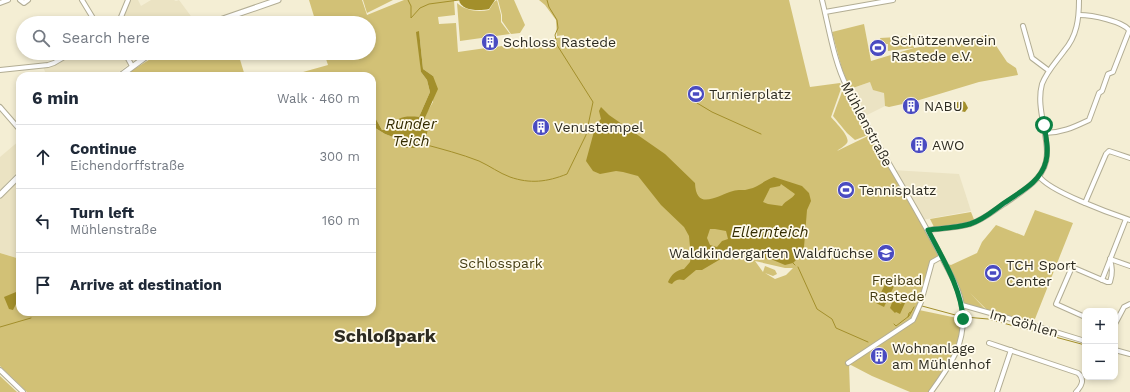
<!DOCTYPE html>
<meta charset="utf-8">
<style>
body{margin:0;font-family:"Work Sans",sans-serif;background:#f2f2f3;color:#1f2937}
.controls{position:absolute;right:12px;bottom:12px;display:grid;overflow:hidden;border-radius:8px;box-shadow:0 2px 6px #0003}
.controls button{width:36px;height:36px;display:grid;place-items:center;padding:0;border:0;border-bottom:1px solid #e0e1e3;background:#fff;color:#1f2937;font:20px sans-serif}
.stop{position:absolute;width:12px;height:12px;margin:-9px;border:3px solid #0b8043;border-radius:50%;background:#fff}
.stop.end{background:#0b8043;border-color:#fff;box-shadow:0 1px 4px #0008}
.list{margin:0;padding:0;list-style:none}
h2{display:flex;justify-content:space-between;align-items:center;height:52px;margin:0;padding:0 16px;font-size:17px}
h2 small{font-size:13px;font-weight:400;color:#747a83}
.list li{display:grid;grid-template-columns:26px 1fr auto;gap:12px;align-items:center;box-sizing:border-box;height:64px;padding:0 16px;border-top:1px solid #e0e1e3}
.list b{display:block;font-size:15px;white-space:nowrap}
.list p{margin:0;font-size:13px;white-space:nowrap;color:#747a83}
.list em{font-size:13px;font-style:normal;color:#747a83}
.icon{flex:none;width:22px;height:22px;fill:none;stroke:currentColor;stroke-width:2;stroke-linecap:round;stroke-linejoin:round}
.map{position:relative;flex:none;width:1130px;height:392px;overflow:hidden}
.search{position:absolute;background:#fff;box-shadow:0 2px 6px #0003;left:16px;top:16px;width:360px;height:44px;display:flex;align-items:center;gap:10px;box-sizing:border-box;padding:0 14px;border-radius:22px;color:#747a83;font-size:15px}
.panel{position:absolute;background:#fff;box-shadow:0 2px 6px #0003;left:16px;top:72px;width:360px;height:244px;border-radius:12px}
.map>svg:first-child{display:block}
.built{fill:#ebe3c3}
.green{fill:#d2c176;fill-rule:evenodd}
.water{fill:#a38f2b;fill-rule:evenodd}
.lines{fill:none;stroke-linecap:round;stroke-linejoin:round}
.stream{stroke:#a38f2b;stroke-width:1}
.minor-casing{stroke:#b2ad94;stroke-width:6}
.tertiary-casing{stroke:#b2ad94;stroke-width:7}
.minor{stroke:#fff;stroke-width:4}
.tertiary{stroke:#fff;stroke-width:5}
.route{stroke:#0b8043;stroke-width:5}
.labels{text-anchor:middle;stroke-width:3.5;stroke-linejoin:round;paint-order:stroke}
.poi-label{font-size:14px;fill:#2d2b21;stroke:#fffbec;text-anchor:start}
.street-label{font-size:14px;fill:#2d2b21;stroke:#fffbec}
.park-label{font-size:14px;fill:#443c13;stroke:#fffbec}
.water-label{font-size:15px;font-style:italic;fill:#342c01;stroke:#fffbec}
.district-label{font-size:18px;font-weight:bold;fill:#2d2b21;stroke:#fffbec}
</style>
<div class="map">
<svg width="1130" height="392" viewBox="0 0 1130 392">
<rect width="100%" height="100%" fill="#f4eed4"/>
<!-- built -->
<g class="built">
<path d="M128 0H138L141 6 151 0H174L176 1 179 0 196 23H121V17Z"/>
<path d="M72 53H101L102 55 107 53H125L130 63 114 76H47L43 67Z"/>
<path d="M870 82 884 93 885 106 865 116 850 89Z"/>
<path d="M20 140V169L0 190V157Z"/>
<path d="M892 170 959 174 971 211 922 220Z"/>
<path d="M20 178V259L0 253V198Z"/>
</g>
<!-- green -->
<g class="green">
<path d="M309 0H362L367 15 404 0H454L455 15 438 17 439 24 456 23 458 52 486 48 488 50 494 49 495 47 564 37V35L557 36 556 20 545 5 539 0H789L810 87 840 83 842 86 831 117C835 122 851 137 847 143 845 146 839 149 837 151L872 134 940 256 931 261 919 310 962 319 959 347 931 392H910L872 376 849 364 850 392H27L0 366V253L20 259V312H372V126L385 134 393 137 396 143 403 148H415L425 142 429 126 424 120 427 112 433 102V76L423 69 419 31 421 72 427 80 430 92 419 117C405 116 397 128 382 130L372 112V76H275L288 72H303L328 65 324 53H369V23H316ZM755 261 785 268H793L786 275 775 279 765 273 773 276 777 274 775 270 765 266 763 272Z"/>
<path d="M363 0H393L367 13Z"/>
<path d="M497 0 501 15V22L510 34 460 41 457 3C466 11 478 12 489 10L494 2Z"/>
<path d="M498 0H514L525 25 520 33 511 34 502 21V15Z"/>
<path d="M864 24 871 61 914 48 989 35 1007 62 1016 68 1018 75 979 82 916 101 889 107 885 106 884 93 873 90 870 82 850 89 842 69 832 32Z"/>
<path d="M914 36V48L888 51V44H882L880 38Z"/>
<path d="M160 53H238L245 76H123Z"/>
<path d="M843 89 868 135 855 140 847 133 833 116Z"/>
<path d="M1035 210 1073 223 1033 324 988 311 970 293 987 311 963 304 945 263 951 265 977 253 982 242 996 225 1024 236Z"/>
<path d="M971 212 975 222 935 229 930 219Z"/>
<path d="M0 376 17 392H0Z"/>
</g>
<!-- water -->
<g class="water">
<path d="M459 0H495L489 9C479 11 461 11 459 0Z"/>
<path d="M419 31 423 69 433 76 438 89 424 120 429 126 425 142 415 148H403L396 143 393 137 385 134 372 126V112L382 130 389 129C397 116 405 116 419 117L430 92 427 80 421 72 416 32Z"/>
<path d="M962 101 965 102 968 108 965 112 956 110 950 106V104Z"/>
<path d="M601 107 609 115 665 154 695 183C696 212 718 195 733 191 738 189 744 191 749 189 758 187 765 180 774 177L802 186 809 193 811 201 807 210 804 247 800 256 793 263 785 265 773 260 753 256 741 249 736 250 702 270H696L684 280C679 279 676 279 672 284L669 283 668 282C671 275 676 270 684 269L690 262 691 257 689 236 684 227 661 205 638 176 623 172 616 171 600 174 593 171 586 161 596 124 601 119 599 111ZM781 184 795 194C792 199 786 200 782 206L768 204 763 202 770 188 780 186ZM710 229H715L726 231 728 239 722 241 717 247 710 245 707 238Z"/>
<path d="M889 276 897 280 884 307 876 303Z"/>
<path d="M16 292 17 302 13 310 9 309 4 297Z"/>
<path d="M893 300 901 304 902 302 905 303 900 314 896 312 895 313 890 308Z"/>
</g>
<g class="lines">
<!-- stream -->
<g class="stream">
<path d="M408 0 411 6V18L420 8 429 4 459 0"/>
<path d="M697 103 712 112 761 134"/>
<path d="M423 144C442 149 461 154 479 161 490 166 499 173 510 177 530 184 547 182 567 174L586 135 593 102 557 45 555 35 558 28 557 20 549 7 547 0"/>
<path d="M793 263 795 265"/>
<path d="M798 267 817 309 832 319 836 328 868 342"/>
<path d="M922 306 959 316"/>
<path d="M908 317 909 313 911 312"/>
<path d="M965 317 988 319 1085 345"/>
<path d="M894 324 896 326 909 316 914 307"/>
<path d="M0 327 31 318"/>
<path d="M1115 352 1130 356"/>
</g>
<defs>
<g id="minor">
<path d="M20 0 24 3 28 0"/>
<path d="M82 0 96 23"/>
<path d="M822 0C829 28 834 62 847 87 875 144 911 197 940 254 948 270 960 288 962 307 967 343 951 364 931 392"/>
<path d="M0 3 8 0"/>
<path d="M825 12 893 0"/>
<path d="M1079 15C1092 15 1123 21 1130 31"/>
<path d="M117 23 121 17 128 0"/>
<path d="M1023 26 1032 58 1048 70"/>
<path d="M125 53 132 66"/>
<path d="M0 70 48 65 54 63 71 53"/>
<path d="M0 107 20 130"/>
<path d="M1045 133C1062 133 1074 127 1089 120L1099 93 1102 91 1108 74 1113 72 1129 31"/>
<path d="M1039 176C1048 191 1112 214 1130 220"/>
<path d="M1085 203 1106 154 1109 151 1130 158"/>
<path d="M928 230C942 228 956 228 970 224 983 220 993 211 1004 204 1022 191 1047 179 1047 153 1047 130 1036 106 1042 84 1047 71 1056 62 1064 51 1077 36 1079 19 1079 0"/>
<path d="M1110 259 1130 266"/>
<path d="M1102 280 1126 219"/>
<path d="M962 305 1036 326 1085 341"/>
<path d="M1085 317 1056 304 1072 267 1107 282H1110C1113 273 1112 267 1110 259"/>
<path d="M1115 324 1124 307 1130 304"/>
<path d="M989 343 1078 373C1085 379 1082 386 1076 392"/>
<path d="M1115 350 1130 354"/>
<path d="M848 363 913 320 921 302 932 262 941 257"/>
<path d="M0 370 23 392"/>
<path d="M997 392 1011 350"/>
</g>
<g id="tertiary">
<path d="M211 23 278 0"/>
<path d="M120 76 151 53"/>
<path d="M0 195 20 175"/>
</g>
</defs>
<!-- minor casing -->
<use href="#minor" class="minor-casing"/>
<!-- tertiary casing -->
<use href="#tertiary" class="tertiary-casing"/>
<!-- minor -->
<use href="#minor" class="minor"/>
<!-- tertiary -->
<use href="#tertiary" class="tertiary"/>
</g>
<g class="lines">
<!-- route -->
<path class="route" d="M963 319C961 287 942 258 928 230 942 228 956 228 970 224 983 220 993 211 1004 203 1020 192 1041 182 1046 161 1049 150 1046 137 1044 125"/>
</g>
<!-- icons -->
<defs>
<symbol id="building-disc" viewBox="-11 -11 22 22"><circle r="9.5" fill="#4a4bc1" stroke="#fffbec"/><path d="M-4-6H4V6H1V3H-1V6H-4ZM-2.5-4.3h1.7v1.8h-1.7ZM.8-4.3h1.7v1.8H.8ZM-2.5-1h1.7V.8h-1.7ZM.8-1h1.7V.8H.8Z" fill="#fff"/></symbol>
<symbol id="stadium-disc" viewBox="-11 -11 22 22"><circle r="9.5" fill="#4a4bc1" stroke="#fffbec"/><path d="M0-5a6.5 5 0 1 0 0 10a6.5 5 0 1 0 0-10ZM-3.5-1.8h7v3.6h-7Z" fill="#fff"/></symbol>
<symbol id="school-disc" viewBox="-11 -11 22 22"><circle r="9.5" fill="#4a4bc1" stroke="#fffbec"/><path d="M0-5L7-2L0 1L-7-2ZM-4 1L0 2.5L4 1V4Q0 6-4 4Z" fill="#fff"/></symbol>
</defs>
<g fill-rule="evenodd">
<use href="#building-disc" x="480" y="32" width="20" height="20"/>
<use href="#stadium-disc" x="868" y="38" width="20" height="20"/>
<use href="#stadium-disc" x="686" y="84" width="20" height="20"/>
<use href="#building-disc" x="901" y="96" width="20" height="20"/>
<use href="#building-disc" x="531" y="117" width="20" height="20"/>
<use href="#building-disc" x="909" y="135" width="20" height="20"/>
<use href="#stadium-disc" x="836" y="180" width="20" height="20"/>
<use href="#school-disc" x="876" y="243" width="20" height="20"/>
<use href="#stadium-disc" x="983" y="263" width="20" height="20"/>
<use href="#building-disc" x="869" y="346" width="20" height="20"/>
</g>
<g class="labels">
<!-- poi labels -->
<g class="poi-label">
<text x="891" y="45">Schützenverein<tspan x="891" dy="16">Rastede e.V.</tspan></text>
<text x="503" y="47">Schloss Rastede</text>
<text x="709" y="99">Turnierplatz</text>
<text x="924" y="111">NABU</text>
<text x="554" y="132">Venustempel</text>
<text x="932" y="150">AWO</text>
<text x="859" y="195">Tennisplatz</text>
<text x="873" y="258" text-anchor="end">Waldkindergarten Waldfüchse</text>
<text x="1006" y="270">TCH Sport<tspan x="1006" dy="16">Center</tspan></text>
<text x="892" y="353">Wohnanlage<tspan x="892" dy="16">am Mühlenhof</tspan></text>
</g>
<!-- street labels -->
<g class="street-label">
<text transform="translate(867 124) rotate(62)" y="5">Mühlenstraße</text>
<text transform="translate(1024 323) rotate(16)" y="5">Im Göhlen</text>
</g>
<!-- park labels -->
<g class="park-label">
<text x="501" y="268">Schlosspark</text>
<text x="897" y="285">Freibad<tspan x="897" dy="16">Rastede</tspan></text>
</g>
<!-- water labels -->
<g class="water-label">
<text x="411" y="129">Runder<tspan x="411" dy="17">Teich</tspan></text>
<text x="770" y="237">Ellernteich</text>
</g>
<!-- district labels -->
<g class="district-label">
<text x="385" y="342">Schloßpark</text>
</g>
</g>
</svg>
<div class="controls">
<button>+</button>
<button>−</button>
</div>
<div class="stop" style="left:1044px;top:125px"></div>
<div class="stop end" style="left:963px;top:319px"></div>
<div class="search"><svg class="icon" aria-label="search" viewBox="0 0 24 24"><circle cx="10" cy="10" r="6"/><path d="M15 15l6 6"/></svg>Search here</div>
<section class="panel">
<h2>6 min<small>Walk · 460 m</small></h2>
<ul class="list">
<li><svg class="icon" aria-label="ahead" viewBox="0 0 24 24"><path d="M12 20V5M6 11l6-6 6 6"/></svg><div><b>Continue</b><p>Eichendorffstraße</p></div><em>300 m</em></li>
<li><svg class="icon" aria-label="left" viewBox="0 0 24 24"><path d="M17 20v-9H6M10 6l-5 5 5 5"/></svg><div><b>Turn left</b><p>Mühlenstraße</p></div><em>160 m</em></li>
<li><svg class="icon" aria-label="arrive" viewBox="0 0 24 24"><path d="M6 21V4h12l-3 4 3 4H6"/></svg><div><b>Arrive at destination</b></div></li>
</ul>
</section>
</div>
